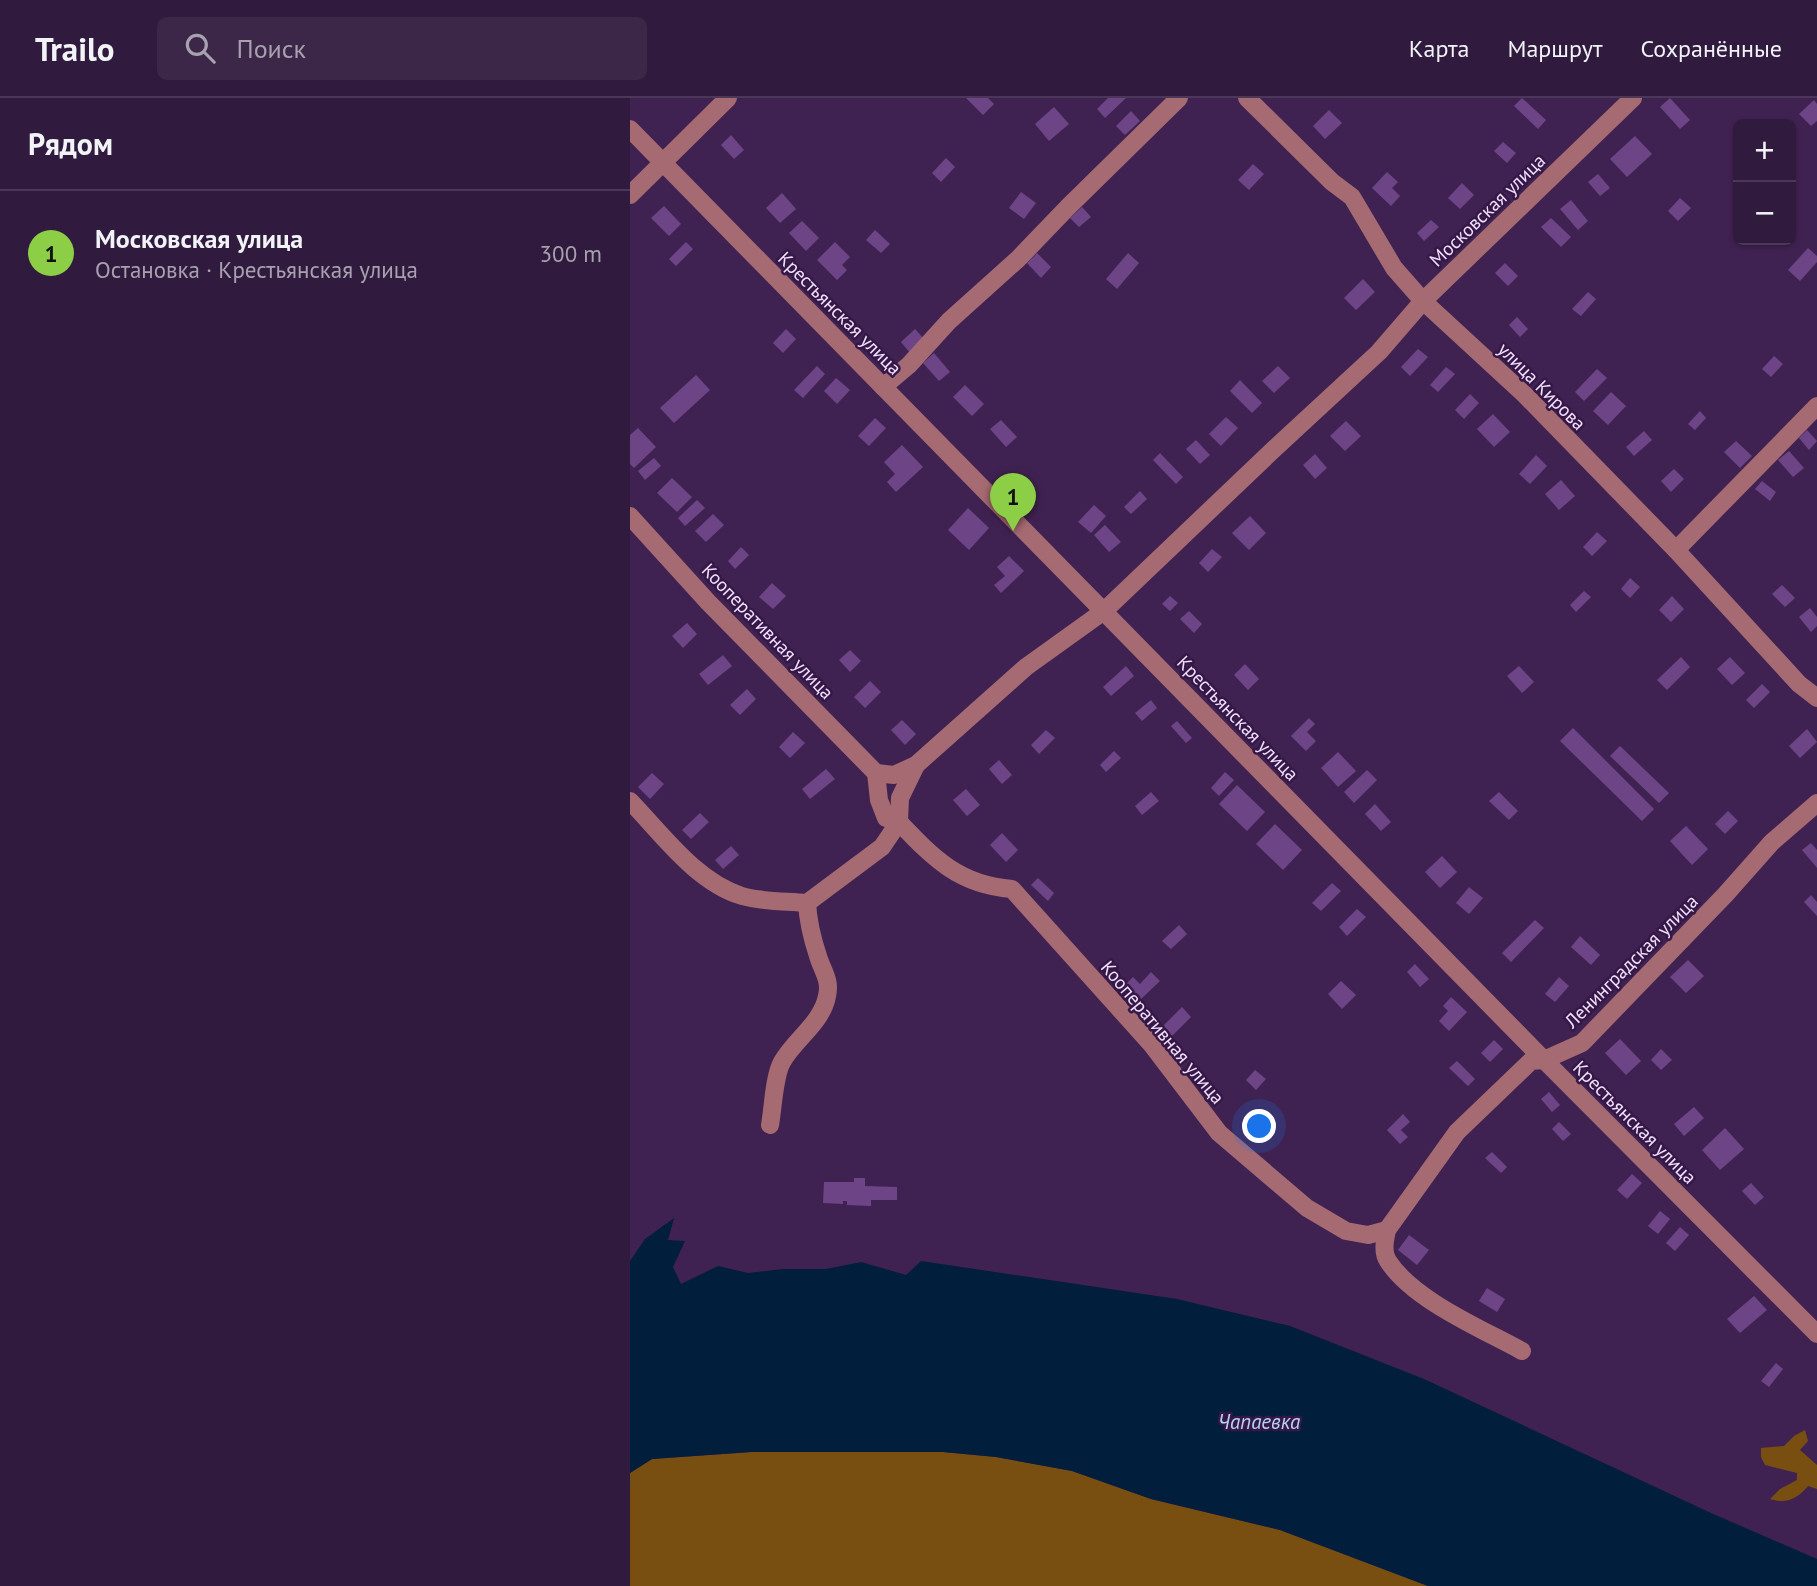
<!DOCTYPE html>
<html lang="ru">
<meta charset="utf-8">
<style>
body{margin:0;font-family:"PT Sans",sans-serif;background:#3c2749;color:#f1f3f6}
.controls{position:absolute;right:21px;top:21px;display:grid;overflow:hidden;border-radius:10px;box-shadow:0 2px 5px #0004}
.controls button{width:63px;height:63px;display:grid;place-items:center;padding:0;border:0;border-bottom:2px solid #4b3858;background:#301a3e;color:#f1f3f6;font:35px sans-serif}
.you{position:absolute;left:630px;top:1029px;width:24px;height:24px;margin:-18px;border:5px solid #fff;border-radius:50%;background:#1a73e8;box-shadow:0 0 0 10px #1a73e833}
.badge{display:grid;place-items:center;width:46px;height:46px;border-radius:50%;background:#8cce45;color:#111;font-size:23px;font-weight:700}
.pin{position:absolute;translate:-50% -58px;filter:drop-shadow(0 2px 4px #0008)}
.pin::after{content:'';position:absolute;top:37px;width:24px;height:21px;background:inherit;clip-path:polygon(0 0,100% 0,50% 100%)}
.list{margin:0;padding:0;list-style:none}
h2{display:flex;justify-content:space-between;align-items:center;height:91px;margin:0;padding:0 28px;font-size:30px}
h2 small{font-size:23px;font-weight:400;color:#a8a1b0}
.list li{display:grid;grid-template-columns:46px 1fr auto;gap:21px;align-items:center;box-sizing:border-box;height:126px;padding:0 28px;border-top:2px solid #4b3858}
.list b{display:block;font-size:26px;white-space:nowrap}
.list p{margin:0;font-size:23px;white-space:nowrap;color:#a8a1b0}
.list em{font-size:23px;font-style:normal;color:#a8a1b0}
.icon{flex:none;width:38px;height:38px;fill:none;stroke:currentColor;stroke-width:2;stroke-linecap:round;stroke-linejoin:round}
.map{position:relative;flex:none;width:1187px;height:1488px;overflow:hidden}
header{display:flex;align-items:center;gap:42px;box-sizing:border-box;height:98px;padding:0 35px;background:#301a3e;border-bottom:2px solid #4b3858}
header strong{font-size:33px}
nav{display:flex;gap:38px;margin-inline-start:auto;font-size:24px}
.search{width:490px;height:63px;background:#3c2749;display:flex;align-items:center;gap:18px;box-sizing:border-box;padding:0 24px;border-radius:10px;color:#a8a1b0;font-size:26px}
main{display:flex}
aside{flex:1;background:#301a3e}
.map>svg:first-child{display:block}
.green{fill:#794f11}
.water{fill:#011e3c}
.building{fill:#6d4586}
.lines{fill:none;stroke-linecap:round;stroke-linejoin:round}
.minor{stroke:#a66b72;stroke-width:18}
.labels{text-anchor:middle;stroke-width:5;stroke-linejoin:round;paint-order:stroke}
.street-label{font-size:19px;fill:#f1e0fe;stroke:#361847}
.water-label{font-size:21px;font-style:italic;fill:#b6d4f5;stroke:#361847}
</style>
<header>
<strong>Trailo</strong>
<div class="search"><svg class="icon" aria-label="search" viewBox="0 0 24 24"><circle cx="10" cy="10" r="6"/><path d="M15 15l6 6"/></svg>Поиск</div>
<nav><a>Карта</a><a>Маршрут</a><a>Сохранённые</a></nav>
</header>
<main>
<aside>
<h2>Рядом<small></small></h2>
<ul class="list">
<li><span class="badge">1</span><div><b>Московская улица</b><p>Остановка · Крестьянская улица</p></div><em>300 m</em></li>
</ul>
</aside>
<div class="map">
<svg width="1187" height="1488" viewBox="0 0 1187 1488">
<rect width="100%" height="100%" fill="#402252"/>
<!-- green -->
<g class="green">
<path d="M1175 1332 1178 1343 1170 1352 1187 1367V1391L1178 1388C1167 1401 1157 1406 1140 1401L1150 1391 1167 1382V1375L1135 1367 1131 1359V1350L1154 1348 1164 1338Z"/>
<path d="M121 1354H313L366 1359 442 1373 521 1401 650 1432 798 1488H0V1375L22 1361Z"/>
</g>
<!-- water -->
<path class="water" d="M44 1120 38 1142 55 1143 43 1169 51 1186 88 1168 118 1175 153 1171H196L231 1164 276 1177 291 1163 547 1201 660 1228 794 1281 1081 1415 1187 1461V1488H798L650 1432 521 1401 442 1373 366 1359 313 1354H121L22 1361 0 1375V1163L15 1141Z"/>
<!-- building -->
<g class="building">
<path d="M336 0H358L364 6 353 17Z"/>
<path d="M478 0H496L475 20 467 11Z"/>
<path d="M892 0 916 22 908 31 884 8Z"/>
<path d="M1040 0 1060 22 1050 31 1030 9Z"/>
<path d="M1184 2 1187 6V23L1181 28 1169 16Z"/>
<path d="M424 9 439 26 419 43 405 26Z"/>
<path d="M699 12 712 25 695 41 683 28Z"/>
<path d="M501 13 510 23 495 37 486 28Z"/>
<path d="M101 37 114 52 104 61 91 47Z"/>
<path d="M1005 38 1022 56 997 79 980 61Z"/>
<path d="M873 44 886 55 877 65 864 53Z"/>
<path d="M316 60 325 69 311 84 302 75Z"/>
<path d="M623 66 634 76 619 92 608 82Z"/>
<path d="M757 74 768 84 762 90 770 98 761 108 742 90Z"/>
<path d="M968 76 980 90 970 98 958 84Z"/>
<path d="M832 85 844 97 830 111 818 100Z"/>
<path d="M391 94 406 105 394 121 379 110Z"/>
<path d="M152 95 166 111 150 125 136 110Z"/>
<path d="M1050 100 1061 110 1048 123 1038 113Z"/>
<path d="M941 102 958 123 948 132 930 111Z"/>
<path d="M34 108 51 126 39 138 21 120Z"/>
<path d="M452 109 461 119 449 129 440 120Z"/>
<path d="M921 120 941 139 931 149 911 129Z"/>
<path d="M801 122 809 129 794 143 787 135Z"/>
<path d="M172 123 189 140 176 153 159 135Z"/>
<path d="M245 132 260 146 251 155 236 142Z"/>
<path d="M56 144 63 151 46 168 39 161Z"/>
<path d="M205 144 220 159 212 167 217 172 207 182 187 162Z"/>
<path d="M1178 150 1187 158V164L1170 183 1158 172Z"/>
<path d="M407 155 421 169 411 180 397 165Z"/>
<path d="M498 155 509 165 487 191 476 181Z"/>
<path d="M875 165 888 178 878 188 865 175Z"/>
<path d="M733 181 745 194 726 212 714 200Z"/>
<path d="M958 194 966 201 951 218 942 211Z"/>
<path d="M887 219 898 231 890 239 879 227Z"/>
<path d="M156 231 166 241 153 255 143 245Z"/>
<path d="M285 231 295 242 280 255 271 244Z"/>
<path d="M788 251 798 259 780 278 771 269Z"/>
<path d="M304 255 320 274 309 283 293 265Z"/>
<path d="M1144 258 1153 266 1141 279 1132 271Z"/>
<path d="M187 268 195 276 173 300 164 292Z"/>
<path d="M648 268 660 280 644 295 632 283Z"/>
<path d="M816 269 825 276 808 294 800 287Z"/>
<path d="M967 271 977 280 954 303 945 294Z"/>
<path d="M66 277 80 292 44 325 30 310Z"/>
<path d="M206 280 220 292 207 306 194 293Z"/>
<path d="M610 282 632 305 622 315 600 293Z"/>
<path d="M335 287 354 306 342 318 323 299Z"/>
<path d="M981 294 996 308 978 327 963 313Z"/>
<path d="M840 296 849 305 834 321 825 312Z"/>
<path d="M1070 313 1076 320 1065 332 1058 326Z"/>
<path d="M863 316 880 334 864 349 847 331Z"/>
<path d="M596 319 608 330 591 348 579 336Z"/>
<path d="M245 320 256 330 239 348 228 338Z"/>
<path d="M371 322 387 339 376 349 360 331Z"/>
<path d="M716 323 731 338 715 353 700 338Z"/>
<path d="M8 330 26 349 4 370 0 366V337Z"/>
<path d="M1177 332 1187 343 1179 352 1169 340Z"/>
<path d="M1014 333 1022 342 1004 358 996 349Z"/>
<path d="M566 342 580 357 570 366 556 351Z"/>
<path d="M1106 343 1122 358 1110 370 1094 354Z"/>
<path d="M272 347 293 369 266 394 257 384 265 376 254 364Z"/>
<path d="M1159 353 1174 370 1163 379 1148 362Z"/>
<path d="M530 355 553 379 546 386 523 362Z"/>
<path d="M685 356 697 370 685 381 673 367Z"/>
<path d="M906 357 917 368 900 386 889 376Z"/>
<path d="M24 360 31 368 15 382 8 373Z"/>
<path d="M1044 371 1054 381 1041 394 1031 383Z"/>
<path d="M42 380 62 399 47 414 27 395Z"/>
<path d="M931 382 945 398 929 412 915 396Z"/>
<path d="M1132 383 1146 394 1140 403 1125 391Z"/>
<path d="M510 393 517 401 501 416 494 409Z"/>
<path d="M67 402 75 410 55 428 48 420Z"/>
<path d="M464 407 476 418 461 435 448 424Z"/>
<path d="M338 410 359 430 339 452 318 432Z"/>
<path d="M83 416 94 427 76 444 65 433Z"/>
<path d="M620 418 636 435 619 452 602 435Z"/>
<path d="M475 427 491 444 479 454 464 437Z"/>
<path d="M967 434 977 443 962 458 953 449Z"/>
<path d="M111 449 119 457 105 471 98 463Z"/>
<path d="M582 451 592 459 578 474 569 465Z"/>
<path d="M379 458 394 473 371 495 364 487 375 478 367 469Z"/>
<path d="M1000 480 1010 489 1000 500 991 491Z"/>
<path d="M142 485 156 498 143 511 129 499Z"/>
<path d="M1152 487 1165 500 1155 509 1142 496Z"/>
<path d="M954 493 961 499 946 514 940 507Z"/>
<path d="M540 498 548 505 540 513 532 506Z"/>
<path d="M1042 498 1054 511 1041 524 1029 512Z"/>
<path d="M1180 510 1187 519V528L1181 534 1169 519Z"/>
<path d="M559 513 572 526 564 535 550 521Z"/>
<path d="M57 525 67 536 53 550 42 538Z"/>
<path d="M220 552 231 563 220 574 209 562Z"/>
<path d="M93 557 102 568 78 587 69 576Z"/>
<path d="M1051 559 1060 569 1037 592 1027 582Z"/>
<path d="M1100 559 1115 575 1102 587 1087 571Z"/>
<path d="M615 566 629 581 618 592 604 577Z"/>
<path d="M496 568 504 578 481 598 473 589Z"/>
<path d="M889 568 904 584 892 595 877 578Z"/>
<path d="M240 583 251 594 235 610 224 599Z"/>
<path d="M1132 586 1140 594 1124 610 1116 602Z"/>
<path d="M117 591 126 601 110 617 100 607Z"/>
<path d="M521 602 527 610 512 623 505 615Z"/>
<path d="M679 620 685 626 677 634 686 643 676 653 661 638Z"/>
<path d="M272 622 286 636 275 647 261 632Z"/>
<path d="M547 623 562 640 556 645 541 628Z"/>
<path d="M943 630 1024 711 1012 723 930 643Z"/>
<path d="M1177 631 1187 644 1170 660 1159 648Z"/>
<path d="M416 632 425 640 409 656 401 647Z"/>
<path d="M163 634 175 645 160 660 149 649Z"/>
<path d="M990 648 1039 695 1029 705 980 658Z"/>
<path d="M484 653 491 660 476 674 470 667Z"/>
<path d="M708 654 726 673 708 689 691 670Z"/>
<path d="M369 662 382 677 372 686 359 671Z"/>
<path d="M196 671 205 681 180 701 172 691Z"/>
<path d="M737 672 747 682 724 705 714 694Z"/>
<path d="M595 674 604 682 589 698 581 690Z"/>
<path d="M22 675 34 686 20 701 8 689Z"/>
<path d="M607 687 635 714 617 733 589 706Z"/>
<path d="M336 691 350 707 337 718 323 702Z"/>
<path d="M521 694 529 703 512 717 505 708Z"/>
<path d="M869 694 888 713 879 722 859 703Z"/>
<path d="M745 706 761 724 751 733 735 716Z"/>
<path d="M1098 713 1108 723 1095 736 1085 726Z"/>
<path d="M70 715 79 724 61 741 52 732Z"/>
<path d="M645 726 672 752 653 772 626 746Z"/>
<path d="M1056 728 1078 751 1062 767 1040 743Z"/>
<path d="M372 735 388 752 376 764 360 747Z"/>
<path d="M1181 745 1187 752V770L1172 752Z"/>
<path d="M101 748 109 757 93 771 85 762Z"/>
<path d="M812 758 827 774 810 790 795 774Z"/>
<path d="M408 780 424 795 418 803 401 787Z"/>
<path d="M702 785 711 793 691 813 682 805Z"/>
<path d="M839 789 853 800 839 816 826 805Z"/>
<path d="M1181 797 1187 804V818L1174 804Z"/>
<path d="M727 811 736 819 717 838 709 829Z"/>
<path d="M905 822 914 830 881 864 872 855Z"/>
<path d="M549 827 557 836 541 851 532 843Z"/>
<path d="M950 838 970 857 961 867 941 849Z"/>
<path d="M1058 862 1074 878 1056 895 1040 879Z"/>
<path d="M785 866 799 881 790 889 777 874Z"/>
<path d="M521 874 530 883 509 903 494 888 503 879 510 886Z"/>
<path d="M929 879 939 888 925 904 915 896Z"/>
<path d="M711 883 726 897 712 911 698 896Z"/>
<path d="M821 899 837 914 819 933 809 923 818 913 813 908Z"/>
<path d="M552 909 561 919 542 938 533 928Z"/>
<path d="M990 941 1011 963 996 977 975 955Z"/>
<path d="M864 942 873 951 860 964 851 955Z"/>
<path d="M1031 951 1042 962 1031 972 1021 962Z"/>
<path d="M827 963 845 981 838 988 819 970Z"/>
<path d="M625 972 636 981 626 992 616 982Z"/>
<path d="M919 994 930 1007 922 1014 911 1001Z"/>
<path d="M1064 1009 1074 1020 1054 1038 1044 1026Z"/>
<path d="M773 1016 780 1024 771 1032 778 1039 770 1046 757 1032Z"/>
<path d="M929 1024 941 1036 933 1043 922 1031Z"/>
<path d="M1095 1030 1114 1051 1090 1072 1072 1052Z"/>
<path d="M862 1054 877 1069 871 1075 855 1060Z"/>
<path d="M1002 1076 1012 1085 997 1101 987 1092Z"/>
<path d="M224 1080H235V1088L267 1089V1102H241V1108L217 1107V1103H213V1106L193 1105 194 1084H224Z"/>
<path d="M1121 1085 1134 1099 1125 1107 1112 1093Z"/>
<path d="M1030 1113 1040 1121 1028 1136 1018 1128Z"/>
<path d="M1050 1129 1059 1137 1045 1153 1036 1145Z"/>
<path d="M779 1137 799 1152 787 1167 768 1152Z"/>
<path d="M857 1190 875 1201 867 1214 849 1203Z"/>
<path d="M1124 1198 1137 1212 1110 1235 1097 1221Z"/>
<path d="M1146 1265 1153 1271 1139 1289 1131 1283Z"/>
</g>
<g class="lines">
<!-- minor -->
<g class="minor">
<path d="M617 0 702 84 722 99 764 170 793 203 895 297 1046 452 1169 586 1187 600"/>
<path d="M0 31 914 962 1187 1236"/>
<path d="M0 97 98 0"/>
<path d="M253 289 279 267 319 223 388 161 438 109 549 0"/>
<path d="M0 418 78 504 246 675"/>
<path d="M1046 452 1187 308"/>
<path d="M286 667 270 700 269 724C303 760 329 787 382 791L522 947 589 1035 677 1110 716 1133 738 1137 757 1132C755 1142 752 1154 758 1163 783 1202 852 1231 892 1253"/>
<path d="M0 703C32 736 66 784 112 798 133 804 156 803 177 805"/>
<path d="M177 805 252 749 269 724 256 720 249 702 246 675 264 677 286 667 396 569 474 513 643 352 749 254 793 203 1003 0"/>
<path d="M140 1027C143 1011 144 978 152 964 165 941 192 925 197 898 201 882 192 872 188 858 182 840 178 823 177 805"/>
<path d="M757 1132 827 1034 901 963 914 962 952 945 1095 797 1142 744 1187 705"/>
</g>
</g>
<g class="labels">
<!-- street labels -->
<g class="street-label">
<text transform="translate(857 112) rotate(-44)" y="7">Московская улица</text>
<text transform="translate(210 215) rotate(45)" y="7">Крестьянская улица</text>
<text transform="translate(912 288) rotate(45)" y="7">улица Кирова</text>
<text transform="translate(138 533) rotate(46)" y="7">Кооперативная улица</text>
<text transform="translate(608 620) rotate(46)" y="7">Крестьянская улица</text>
<text transform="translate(1001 863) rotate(-45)" y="7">Ленинградская улица</text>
<text transform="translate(533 934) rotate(50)" y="7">Кооперативная улица</text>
<text transform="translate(1005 1024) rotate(45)" y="7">Крестьянская улица</text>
</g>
<!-- water labels -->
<g class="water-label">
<text x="629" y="1331">Чапаевка</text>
</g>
</g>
</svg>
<div class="controls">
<button>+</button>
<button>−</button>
</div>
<div class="you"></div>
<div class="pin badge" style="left:383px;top:433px">1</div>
</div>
</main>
